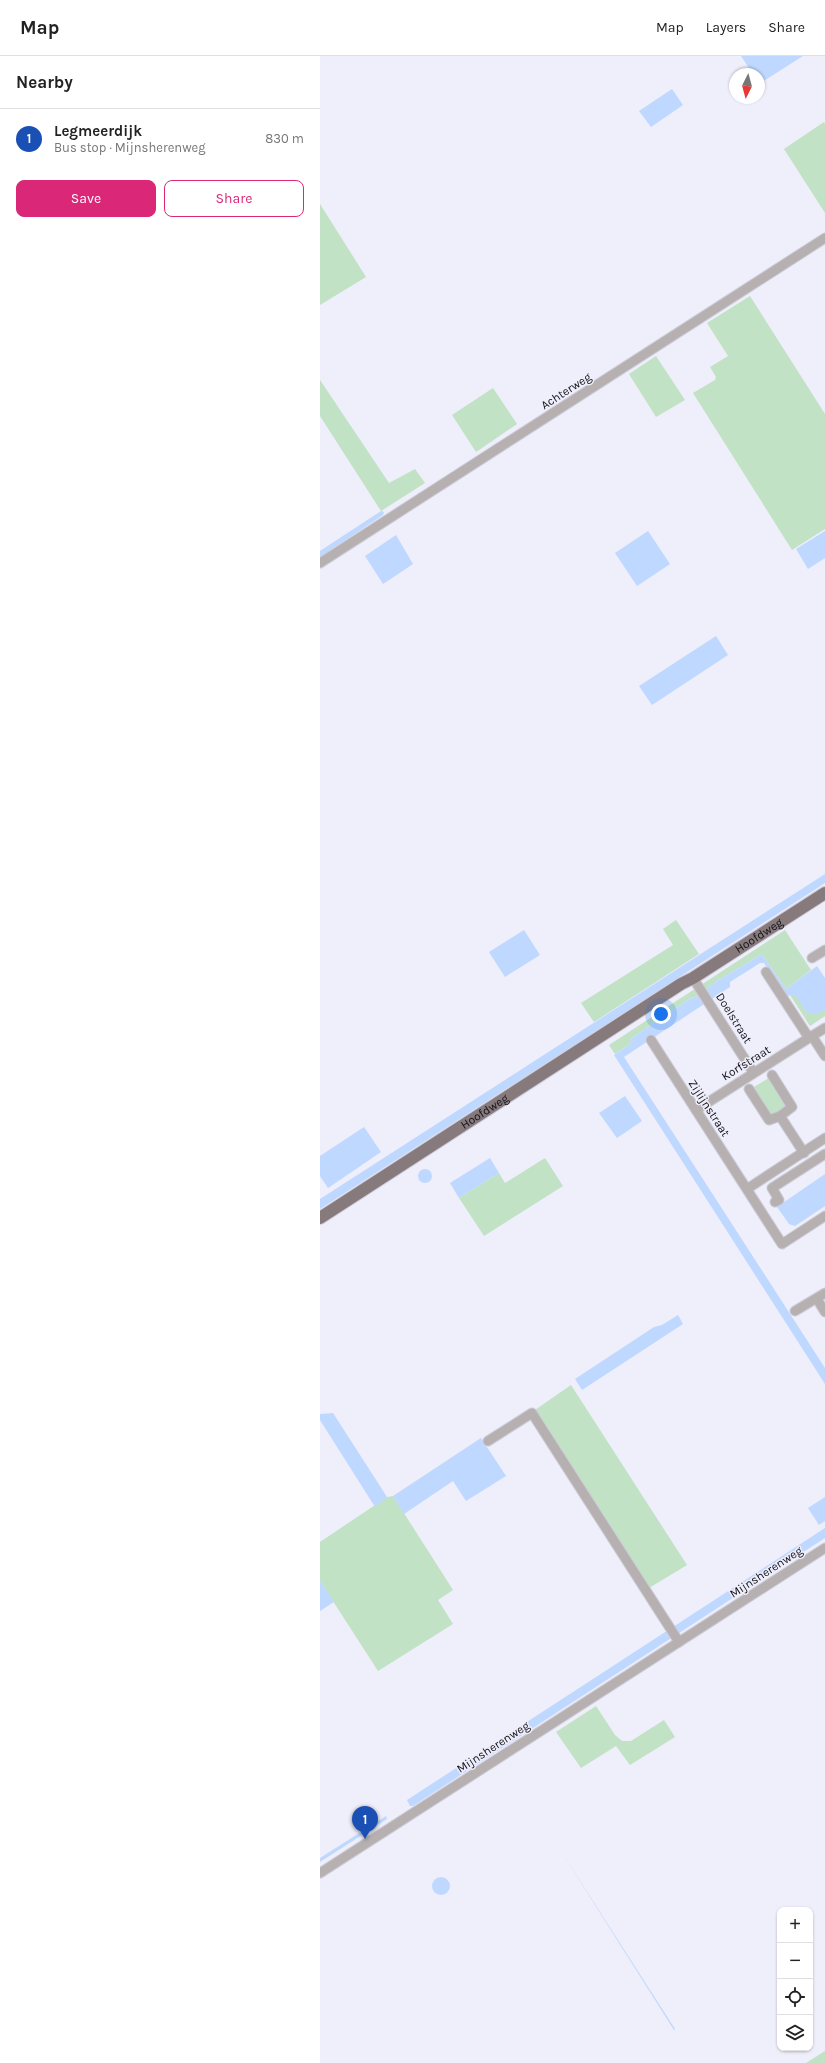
<!DOCTYPE html>
<meta charset="utf-8">
<style>
body{margin:0;font-family:Karla,sans-serif;background:#f2f2f2;color:#222}
.controls{position:absolute;right:12px;bottom:12px;display:grid;overflow:hidden;border-radius:8px;box-shadow:0 1px 3px #0004}
.controls button{width:36px;height:36px;display:grid;place-items:center;padding:0;border:0;border-bottom:1px solid #e0e0e0;background:#fff;color:#222;font:20px sans-serif}
.compass{position:absolute;left:409px;top:12px;width:36px;height:36px;border-radius:50%;background:#fff;box-shadow:0 1px 3px #0004;rotate:186deg}
.you{position:absolute;left:341px;top:958px;width:14px;height:14px;margin:-10px;border:3px solid #fff;border-radius:50%;background:#1a73e8;box-shadow:0 0 0 6px #1a73e833}
.badge{display:grid;place-items:center;width:26px;height:26px;border-radius:50%;background:#db2777;color:#fff;font-size:13px;font-weight:700}
.pin{position:absolute;translate:-50% -33px;filter:drop-shadow(0 1px 2px #0008)}
.pin::after{content:'';position:absolute;top:21px;width:14px;height:12px;background:inherit;clip-path:polygon(0 0,100% 0,50% 100%)}
.list{margin:0;padding:0;list-style:none}
h2{display:flex;justify-content:space-between;align-items:center;height:52px;margin:0;padding:0 16px;font-size:17px}
h2 small{font-size:13px;font-weight:400;color:#767676}
.list li{display:grid;grid-template-columns:26px 1fr auto;gap:12px;align-items:center;box-sizing:border-box;height:60px;padding:0 16px;border-top:1px solid #e0e0e0}
.list b{display:block;font-size:15px;white-space:nowrap}
.list p{margin:0;font-size:13px;white-space:nowrap;color:#767676}
.list em{font-size:13px;font-style:normal;color:#767676}
.actions{display:flex;gap:8px;padding:12px 16px}
.actions a{flex:1;padding:9px 0;border:1px solid #db2777;border-radius:8px;text-align:center;font-size:14px;color:#db2777}
.actions .main{background:#db2777;color:#fff}
.icon{flex:none;width:22px;height:22px;fill:none;stroke:currentColor;stroke-width:2;stroke-linecap:round;stroke-linejoin:round}
.map{position:relative;flex:none;width:505px;height:2007px;overflow:hidden}
header{display:flex;align-items:center;gap:24px;box-sizing:border-box;height:56px;padding:0 20px;background:#fff;border-bottom:1px solid #e0e0e0}
header strong{font-size:19px}
nav{display:flex;gap:22px;margin-inline-start:auto;font-size:14px}
main{display:flex}
aside{flex:1;background:#fff}
.map>svg:first-child{display:block}
.green{fill:#c1e2c4}
.water{fill:#bfd8ff}
.lines{fill:none;stroke-linecap:round;stroke-linejoin:round}
.minor-casing{stroke:#cccbd7;stroke-width:11}
.major-casing{stroke:#cccbd7;stroke-width:14}
.minor{stroke:#b6b0b1;stroke-width:9}
.major{stroke:#867a7d;stroke-width:12}
.labels{text-anchor:middle;stroke-width:3;stroke-linejoin:round;paint-order:stroke}
.street-label{font-size:12px;fill:#141318;stroke:#efeefb}
</style>
<header>
<strong>Map</strong>
<nav><a>Map</a><a>Layers</a><a>Share</a></nav>
</header>
<main>
<aside>
<h2>Nearby<small></small></h2>
<ul class="list">
<li><span class="badge" style="background:#1a4fb4">1</span><div><b>Legmeerdijk</b><p>Bus stop · Mijnsherenweg</p></div><em>830 m</em></li>
</ul>
<div class="actions"><a class="main">Save</a><a>Share</a></div>
</aside>
<div class="map">
<svg width="505" height="2007" viewBox="0 0 505 2007">
<rect width="100%" height="100%" fill="#efeefb"/>
<!-- green -->
<g class="green">
<path d="M504 66 505 68V157L464 93Z"/>
<path d="M0 148 46 221 0 249Z"/>
<path d="M430 240 505 358V473L472 494 373 337 395 324 396 321 390 311 408 300 387 267Z"/>
<path d="M336 300 365 344 336 361 309 318Z"/>
<path d="M0 324 69 427 95 413 105 427 61 455 0 360Z"/>
<path d="M173 332 197 368 156 396 132 359Z"/>
<path d="M356 864 379 898 274 966 261 947 353 889 343 873Z"/>
<path d="M465 874 491 914 466 933 442 898 394 927 378 940 369 943 312 982 309 989 295 998 289 989Z"/>
<path d="M470 939H476L486 956 497 957 505 954V960L490 970Z"/>
<path d="M449 1022 467 1050 451 1061 432 1032Z"/>
<path d="M225 1102 243 1130 164 1180 139 1142 179 1117 185 1127Z"/>
<path d="M251 1329 367 1509 329 1532 215 1354Z"/>
<path d="M73 1440 133 1534 118 1544 133 1568 58 1615 0 1525V1486L67 1441Z"/>
<path d="M276 1650 295 1679 302 1685H311L344 1664 355 1681 310 1709 296 1690 261 1712 236 1676Z"/>
<path d="M505 1995V2007H486Z"/>
</g>
<!-- water -->
<g class="water">
<path d="M421 0H483L439 28V18H433Z"/>
<path d="M352 33 363 49 331 71 319 55Z"/>
<path d="M61 455 64 456 63 459 0 501V495Z"/>
<path d="M328 475 350 508 317 530 295 497Z"/>
<path d="M505 475V502L488 513 476 493Z"/>
<path d="M76 479 93 508 63 528 45 500Z"/>
<path d="M396 580 408 599 332 649 319 630Z"/>
<path d="M505 818V827L0 1153V1143Z"/>
<path d="M204 874 220 899 185 921 169 896Z"/>
<path d="M442 898 466 933 497 910 505 922V954L496 958 486 956 476 940 470 939 467 941 444 907H440L410 926V931L304 1001 505 1312V1328L294 999 309 989 312 982 369 943 378 940 394 927Z"/>
<path d="M305 1040 322 1065 297 1082 279 1057Z"/>
<path d="M44 1071 61 1096 8 1132 0 1120V1100Z"/>
<path d="M170 1102 179 1117 139 1142 130 1127Z"/>
<circle cx="105" cy="1120" r="7"/>
<path d="M505 1118V1150L475 1170 469 1168 457 1151Z"/>
<path d="M358 1259 363 1268 262 1334 255 1323 334 1271 342 1269Z"/>
<path d="M13 1357 67 1441 55 1451 0 1364V1358Z"/>
<path d="M161 1382 186 1420 146 1445 133 1425 84 1458 73 1440Z"/>
<path d="M505 1441V1465L499 1469 488 1452Z"/>
<path d="M505 1472V1482L93 1750H90L87 1744Z"/>
<path d="M0 1525 14 1546 0 1555Z"/>
<path d="M66 1760 67 1763 0 1806V1802Z"/>
<path d="M239 1792 355 1973 354 1974Z"/>
<circle cx="121" cy="1830" r="9"/>
</g>
<g class="lines">
<defs>
<g id="minor">
<path d="M0 507 505 182"/>
<path d="M492 902 505 894"/>
<path d="M446 916 489 982"/>
<path d="M373 922 433 1016"/>
<path d="M505 972 492 980 505 1000"/>
<path d="M331 984 462 1188 505 1160"/>
<path d="M429 1033 449 1064 460 1060 472 1051 452 1019"/>
<path d="M376 1054 492 980"/>
<path d="M460 1060 484 1097"/>
<path d="M427 1133 505 1082"/>
<path d="M455 1146 459 1144 452 1132 505 1098"/>
<path d="M497 1243 505 1256"/>
<path d="M475 1255 505 1237"/>
<path d="M168 1385 212 1357 359 1586"/>
<path d="M0 1817 505 1492"/>
</g>
<g id="major">
<path id="s1" d="M0 1162 361 928 373 922 505 837"/>
</g>
</defs>
<!-- minor casing -->
<use href="#minor" class="minor-casing"/>
<!-- major casing -->
<use href="#major" class="major-casing"/>
<!-- minor -->
<use href="#minor" class="minor"/>
<!-- major -->
<use href="#major" class="major"/>
</g>
<g class="labels">
<!-- street labels -->
<g class="street-label">
<text transform="translate(246 335) rotate(-33)" y="4">Achterweg</text>
<text dy="4" stroke="none"><textPath href="#s1" startOffset="522">Hoofdweg</textPath></text>
<text transform="translate(414 962) rotate(58)" y="4">Doelstraat</text>
<text transform="translate(426 1007) rotate(-32)" y="4">Korfstraat</text>
<text transform="translate(389 1052) rotate(57)" y="4">Zijlijnstraat</text>
<text dy="4" stroke="none"><textPath href="#s1" startOffset="196">Hoofdweg</textPath></text>
<text transform="translate(446 1516) rotate(-33)" y="4">Mijnsherenweg</text>
<text transform="translate(173 1691) rotate(-33)" y="4">Mijnsherenweg</text>
</g>
</g>
</svg>
<div class="controls">
<button>+</button>
<button>−</button>
<button><svg class="icon" aria-label="locate" viewBox="0 0 24 24"><circle cx="12" cy="12" r="6"/><path d="M12 2v4M12 18v4M2 12h4M18 12h4"/></svg></button>
<button><svg class="icon" aria-label="layers" viewBox="0 0 24 24"><path d="M12 4l9 5-9 5-9-5zM3 14l9 5 9-5"/></svg></button>
</div>
<svg class="compass" viewBox="-18 -18 36 36"><path d="M0-13l5 13h-10z" fill="#e53935"/><path d="M0 13l5-13h-10z" fill="#767676"/></svg>
<div class="you"></div>
<div class="pin badge" style="left:45px;top:1783px;background:#1a4fb4">1</div>
</div>
</main>
